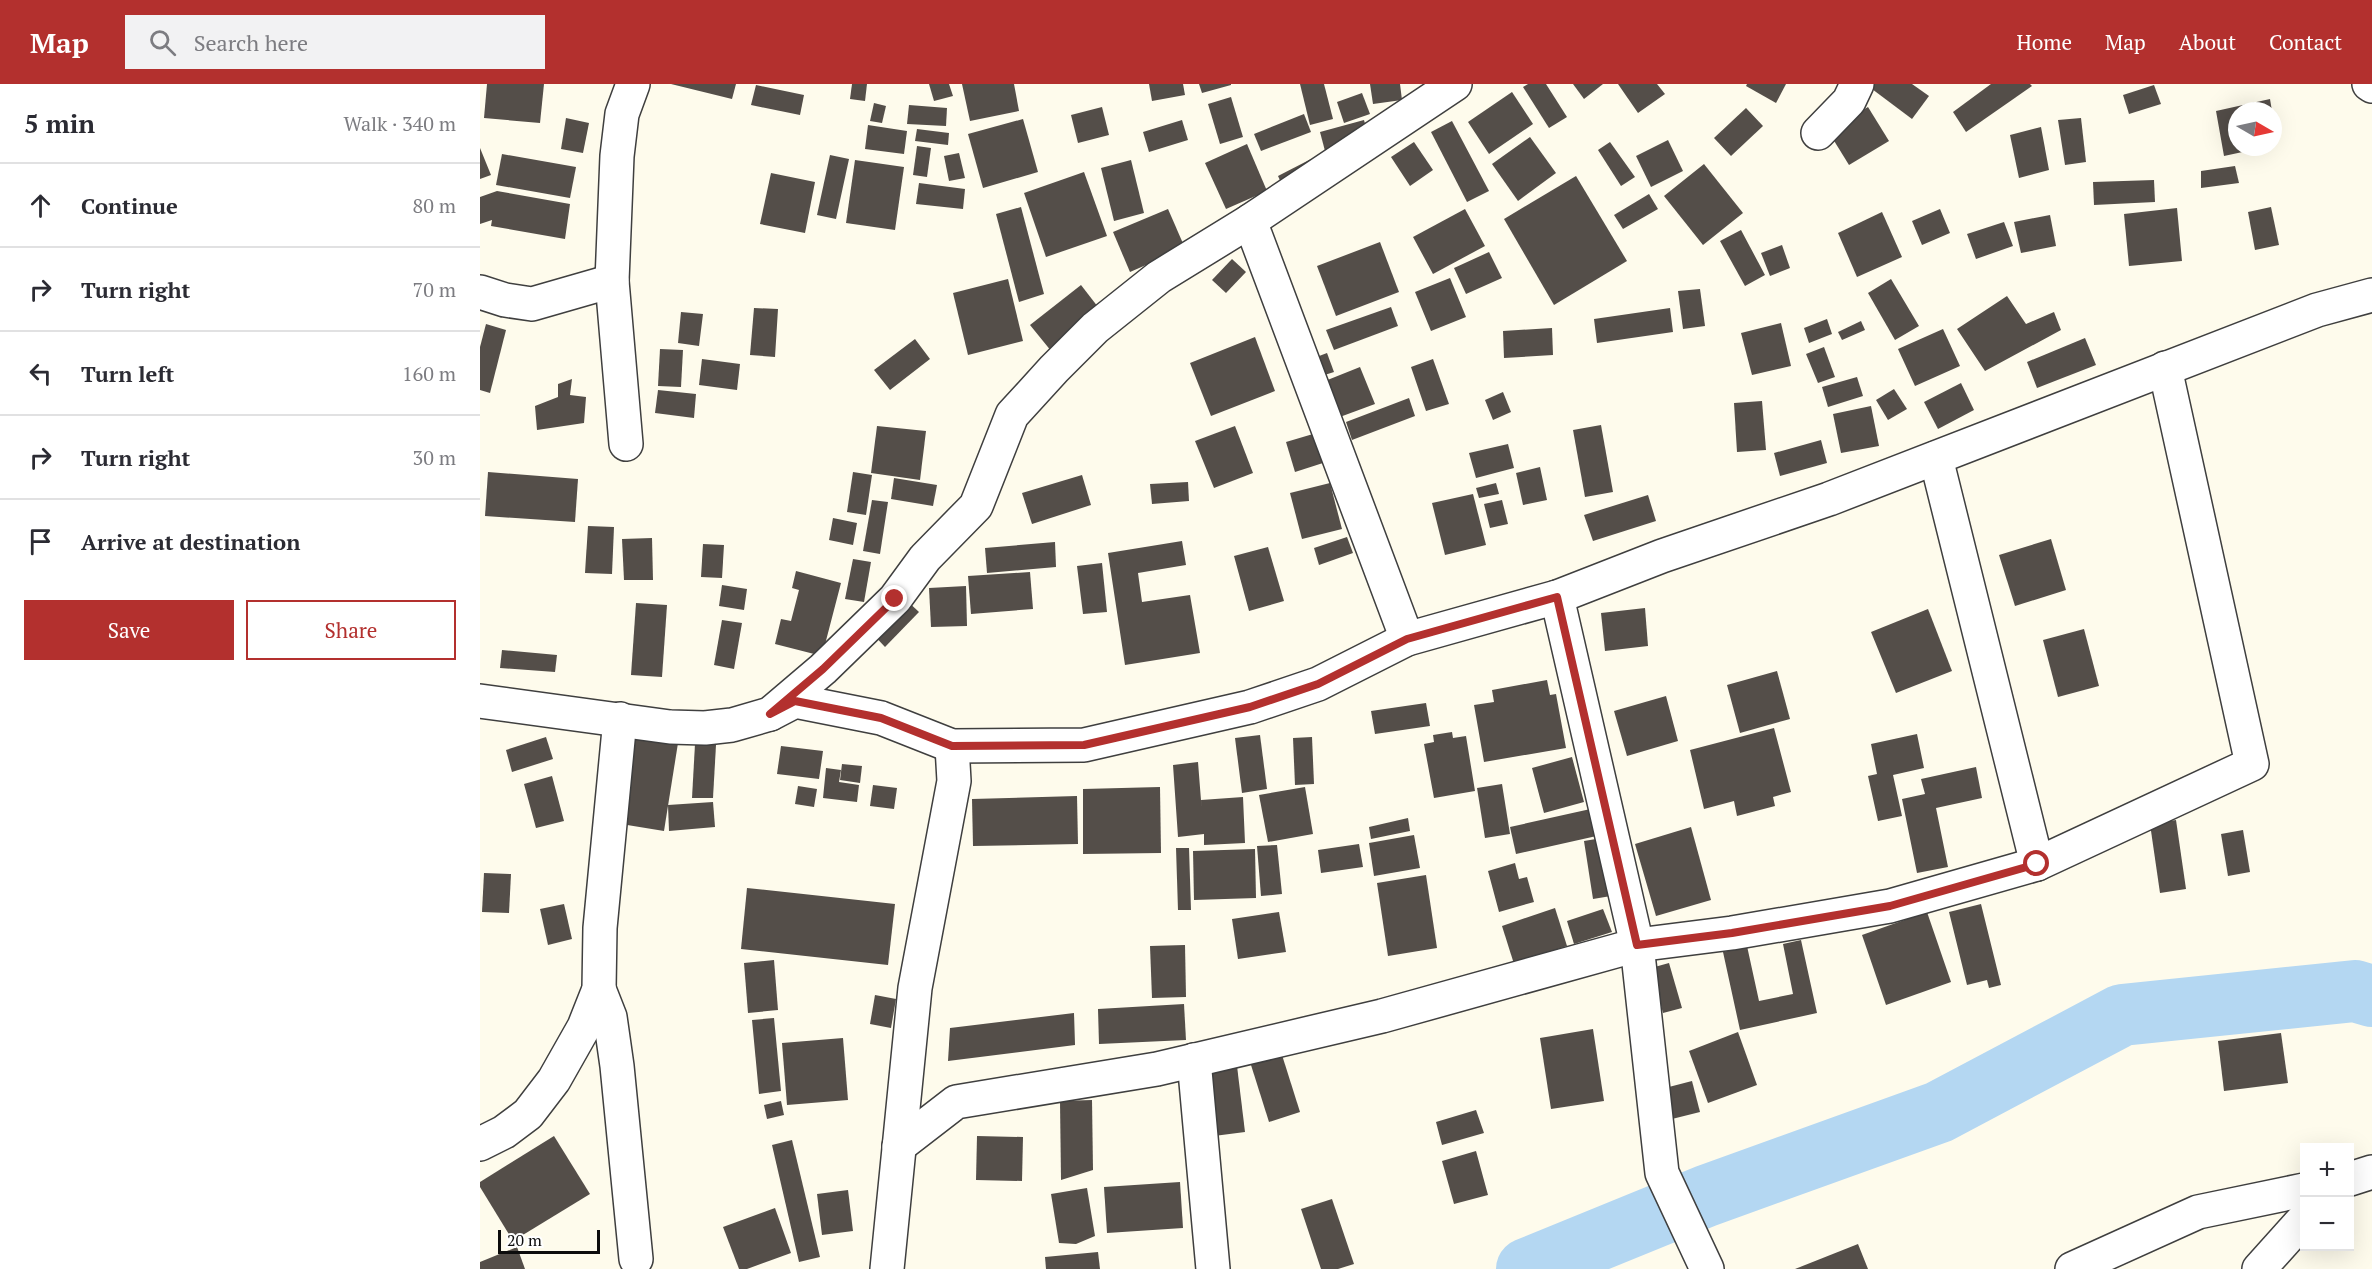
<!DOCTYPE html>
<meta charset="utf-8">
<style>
body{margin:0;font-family:"PT Serif",serif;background:#f2f2f3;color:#2b2b33}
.controls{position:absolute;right:18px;bottom:18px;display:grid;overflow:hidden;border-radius:0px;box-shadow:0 6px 24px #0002}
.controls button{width:54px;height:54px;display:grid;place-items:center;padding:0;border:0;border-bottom:2px solid #e1e1e2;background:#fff;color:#2b2b33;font:30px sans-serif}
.compass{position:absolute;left:1748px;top:18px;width:54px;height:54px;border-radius:50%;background:#fff;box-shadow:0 6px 24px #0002;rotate:99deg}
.scale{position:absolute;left:18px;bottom:15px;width:102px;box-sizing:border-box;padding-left:6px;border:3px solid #0c0c0c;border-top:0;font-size:16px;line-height:21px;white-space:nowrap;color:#0c0c0c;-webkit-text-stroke:4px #fff;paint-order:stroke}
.stop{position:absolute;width:18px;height:18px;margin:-14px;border:4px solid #b3302e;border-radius:50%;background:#fff}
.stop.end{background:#b3302e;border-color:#fff;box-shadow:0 2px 6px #0008}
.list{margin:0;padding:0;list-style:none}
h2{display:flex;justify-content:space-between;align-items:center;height:78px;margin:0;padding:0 24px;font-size:26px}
h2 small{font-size:20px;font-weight:400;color:#7c7c81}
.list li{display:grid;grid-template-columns:39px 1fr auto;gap:18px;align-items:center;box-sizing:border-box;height:84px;padding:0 24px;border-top:2px solid #e1e1e2}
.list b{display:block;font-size:22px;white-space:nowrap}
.list em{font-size:20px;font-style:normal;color:#7c7c81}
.actions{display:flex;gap:12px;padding:18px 24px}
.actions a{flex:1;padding:14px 0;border:2px solid #b3302e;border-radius:0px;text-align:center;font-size:21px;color:#b3302e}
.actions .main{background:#b3302e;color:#fff}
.icon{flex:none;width:33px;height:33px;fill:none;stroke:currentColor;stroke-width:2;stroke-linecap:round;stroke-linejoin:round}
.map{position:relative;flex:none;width:1892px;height:1185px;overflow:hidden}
header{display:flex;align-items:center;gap:36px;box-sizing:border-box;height:84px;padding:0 30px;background:#b3302e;color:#fff}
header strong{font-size:28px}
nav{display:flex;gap:33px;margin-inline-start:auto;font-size:21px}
.search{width:420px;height:54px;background:#f2f2f3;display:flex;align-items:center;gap:15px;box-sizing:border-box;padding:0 21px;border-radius:0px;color:#7c7c81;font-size:22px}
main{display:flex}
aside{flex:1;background:#fff}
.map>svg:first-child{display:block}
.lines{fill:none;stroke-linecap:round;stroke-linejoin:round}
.river{stroke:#b4d7f2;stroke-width:62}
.building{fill:#544e49}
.minor-casing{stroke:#3f3f3f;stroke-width:36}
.minor{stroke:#fff;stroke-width:33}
.route{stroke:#b3302e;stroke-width:8}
</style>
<header>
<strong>Map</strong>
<div class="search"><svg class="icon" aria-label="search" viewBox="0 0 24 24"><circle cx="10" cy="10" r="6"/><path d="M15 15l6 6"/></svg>Search here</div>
<nav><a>Home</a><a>Map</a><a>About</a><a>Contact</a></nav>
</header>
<main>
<aside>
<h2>5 min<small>Walk · 340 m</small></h2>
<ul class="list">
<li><svg class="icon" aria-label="ahead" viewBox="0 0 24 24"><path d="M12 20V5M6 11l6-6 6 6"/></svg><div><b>Continue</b></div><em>80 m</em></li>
<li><svg class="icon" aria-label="right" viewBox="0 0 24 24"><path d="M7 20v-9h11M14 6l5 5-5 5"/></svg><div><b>Turn right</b></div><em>70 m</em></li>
<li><svg class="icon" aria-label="left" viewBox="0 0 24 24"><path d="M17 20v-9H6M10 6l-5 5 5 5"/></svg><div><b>Turn left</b></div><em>160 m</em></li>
<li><svg class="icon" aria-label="right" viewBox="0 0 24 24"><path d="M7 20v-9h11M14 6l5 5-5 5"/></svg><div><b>Turn right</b></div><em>30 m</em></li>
<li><svg class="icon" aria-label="arrive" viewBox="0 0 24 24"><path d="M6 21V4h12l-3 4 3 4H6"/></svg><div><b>Arrive at destination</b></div></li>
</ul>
<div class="actions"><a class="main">Save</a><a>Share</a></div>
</aside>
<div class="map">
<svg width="1892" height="1185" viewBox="0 0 1892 1185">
<rect width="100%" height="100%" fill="#fefbec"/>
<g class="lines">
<!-- river -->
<path class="river" d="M1047 1185 1226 1112 1459 1028 1642 931 1875 907 1892 912"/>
</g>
<!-- building -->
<g class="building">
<path d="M7 0H64L60 39 4 34Z"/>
<path d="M191 0H256L252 15Z"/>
<path d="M372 0H387L385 17 370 15Z"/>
<path d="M449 0H469L473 12 454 17Z"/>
<path d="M482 0H534L539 27 490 37Z"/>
<path d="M669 0H703L705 11 672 17Z"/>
<path d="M719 0H751V1L722 9Z"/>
<path d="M820 0H844L853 35 830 41Z"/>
<path d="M890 0H920L922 16 893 20Z"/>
<path d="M1048 0H1066L1087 33 1069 44 1043 3Z"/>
<path d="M1093 0H1123L1104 15Z"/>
<path d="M1138 0H1177L1185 10 1158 29Z"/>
<path d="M1267 0H1306L1296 19 1266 2Z"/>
<path d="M1389 0H1432L1449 12 1432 35 1388 2Z"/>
<path d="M1511 0H1550L1552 2 1486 48 1473 28Z"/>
<path d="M276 1 324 11 320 31 271 21Z"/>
<path d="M1674 1 1681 20 1649 30 1643 11Z"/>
<path d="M1032 8 1053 40 1009 70 988 38Z"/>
<path d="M882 9 890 30 864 39 857 18Z"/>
<path d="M751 13 763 53 740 60 728 20Z"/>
<path d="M1790 15 1792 27H1757V63L1781 64 1744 72 1736 27Z"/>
<path d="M394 19 406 22 402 39 390 37Z"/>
<path d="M429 21 467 24 466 42 427 40Z"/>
<path d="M622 23 629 51 598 59 591 31Z"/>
<path d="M1388 23 1409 57 1369 81 1348 47Z"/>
<path d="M1266 24 1283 42 1251 72 1234 54Z"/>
<path d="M824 30 831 48 781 67 774 50Z"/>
<path d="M86 34 109 39 103 69 81 65Z"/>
<path d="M1601 34 1606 78 1585 81 1578 36Z"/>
<path d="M543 35 558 88 503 104 488 50Z"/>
<path d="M702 36 708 56 669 68 663 48Z"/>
<path d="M884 36 889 54 845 67 840 48Z"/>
<path d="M972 37 1009 107 987 118 951 48Z"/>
<path d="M388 41 427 47 424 70 385 65Z"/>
<path d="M1561 43 1569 86 1539 94 1530 51Z"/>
<path d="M437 45 469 49 468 61 435 57Z"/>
<path d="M1050 53 1076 89 1038 117 1012 80Z"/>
<path d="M1188 56 1203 87 1171 103 1156 72Z"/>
<path d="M934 58 953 86 930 102 911 73Z"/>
<path d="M1130 58 1155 93 1141 102 1118 66Z"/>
<path d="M767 60 787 107 746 125 725 79Z"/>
<path d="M437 62 451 64 447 93 433 91Z"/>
<path d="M0 64 11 91 0 95Z"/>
<path d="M479 69 485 94 469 97 464 72Z"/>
<path d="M22 70 96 83 90 114 16 101Z"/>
<path d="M350 71 369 75 356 135 337 131Z"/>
<path d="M831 75 839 90 805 107 798 92Z"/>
<path d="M375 76 424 83 415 146 366 139Z"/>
<path d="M651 76 664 129 634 137 621 84Z"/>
<path d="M1224 80 1263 129 1223 161 1184 112Z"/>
<path d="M1755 82 1759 99 1721 104V87Z"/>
<path d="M604 88 627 152 566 173 544 109Z"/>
<path d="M291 89 335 98 325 149 280 140Z"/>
<path d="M1096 92 1147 177 1074 221 1024 135Z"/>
<path d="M1674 96 1675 118 1614 121 1613 98Z"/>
<path d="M439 99 485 105 483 125 436 120Z"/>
<path d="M17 107 90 120 85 155 11 142 12 136 0 140V113Z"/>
<path d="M1169 110 1178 125 1143 145 1134 131Z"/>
<path d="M541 123 564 210 539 218 516 130Z"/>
<path d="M1791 123 1799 161 1775 166 1768 128Z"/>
<path d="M1697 124 1702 177 1649 182 1644 130Z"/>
<path d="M688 125 705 164 650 188 633 148Z"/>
<path d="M985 125 1005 162 953 190 933 153Z"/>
<path d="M1460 125 1470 149 1442 161 1432 137Z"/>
<path d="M1402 128 1422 173 1377 193 1358 149Z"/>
<path d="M1570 131 1576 162 1541 169 1534 138Z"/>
<path d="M1524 138 1533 162 1496 175 1487 150Z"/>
<path d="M1261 146 1285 191 1265 202 1240 157Z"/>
<path d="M900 158 919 208 856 232 837 182Z"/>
<path d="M1302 161 1310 184 1290 192 1281 169Z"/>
<path d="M1009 168 1022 194 986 210 974 184Z"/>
<path d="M752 175 766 188 746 209 732 196Z"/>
<path d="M970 194 986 233 951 247 935 208Z"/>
<path d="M528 195 543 257 488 271 473 209Z"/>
<path d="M1411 195 1439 242 1415 256 1388 209Z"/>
<path d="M601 201 625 232 576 273 550 241Z"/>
<path d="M1220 205 1225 242 1203 245 1198 207Z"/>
<path d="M1527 212 1546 240 1574 228 1581 246 1505 287 1477 245Z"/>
<path d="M911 223 918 242 854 266 846 246Z"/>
<path d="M274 224 298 225 295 273 270 271Z"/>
<path d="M1190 224 1193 248 1117 259 1114 235Z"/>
<path d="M201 228 223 230 219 262 198 259Z"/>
<path d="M1347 235 1352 250 1329 259 1324 244Z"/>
<path d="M1381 237 1385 246 1362 256 1358 248Z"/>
<path d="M1301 239 1311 282 1272 291 1261 249Z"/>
<path d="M6 240 26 246 10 309 0 306V263Z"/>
<path d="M1072 244 1073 271 1024 274 1023 247Z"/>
<path d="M1463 245 1480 282 1435 302 1418 265Z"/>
<path d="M775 253 795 307 731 332 710 279Z"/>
<path d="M1605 254 1616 281 1557 304 1547 278Z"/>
<path d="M435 255 450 275 410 306 394 286Z"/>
<path d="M1344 263 1355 293 1338 299 1326 270Z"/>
<path d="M180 265 203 266 201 303 178 302Z"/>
<path d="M847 269 854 288 832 295 826 277Z"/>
<path d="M222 275 260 280 257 306 219 301Z"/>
<path d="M953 275 969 320 946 327 931 283Z"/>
<path d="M880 283 895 320 849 337 835 301Z"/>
<path d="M1377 293 1383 312 1348 323 1342 303Z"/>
<path d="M92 295 90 311 106 313 104 339 57 346 55 322 78 313V300Z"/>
<path d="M1481 299 1494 326 1458 345 1444 318Z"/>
<path d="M1414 305 1427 325 1408 336 1396 316Z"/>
<path d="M178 306 216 310 214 334 175 329Z"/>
<path d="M1023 308 1031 328 1013 336 1005 316Z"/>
<path d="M929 314 935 332 872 356 866 338Z"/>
<path d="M1282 317 1286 366 1257 368 1254 319Z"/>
<path d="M1391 322 1399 362 1361 369 1353 330Z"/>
<path d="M1121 341 1133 408 1105 413 1093 346Z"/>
<path d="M397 342 446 347 440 396 391 389Z"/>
<path d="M755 342 773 389 734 404 715 357Z"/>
<path d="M833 350 843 379 815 388 806 358Z"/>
<path d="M1341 356 1347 379 1300 392 1294 369Z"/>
<path d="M1028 360 1034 384 996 394 989 369Z"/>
<path d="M1060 383 1067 416 1043 421 1036 389Z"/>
<path d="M8 388 98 395 95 438 5 432Z"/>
<path d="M373 388 392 391 386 431 367 428Z"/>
<path d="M602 391 611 421 552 440 542 409Z"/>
<path d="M414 394 457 401 453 422 411 415Z"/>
<path d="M708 398 709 417 672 420 670 400Z"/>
<path d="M850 399 862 445 822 455 810 409Z"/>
<path d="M1016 399 1019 410 999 414 996 404Z"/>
<path d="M993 410 1006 461 965 471 952 419Z"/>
<path d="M1168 411 1176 437 1113 457 1104 431Z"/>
<path d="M392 416 408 418 400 470 383 467Z"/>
<path d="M1022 416 1028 440 1010 444 1004 420Z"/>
<path d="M353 434 377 439 373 461 349 456Z"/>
<path d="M108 442 134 443 132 490 105 489Z"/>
<path d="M867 453 873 469 839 481 834 464Z"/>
<path d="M172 454 173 496H144L142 455Z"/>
<path d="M1571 455 1586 506 1535 522 1519 471Z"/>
<path d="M702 457 706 481 658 489 662 518 710 511 720 569 645 581 628 469Z"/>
<path d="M575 458 576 483 507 489 505 464Z"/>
<path d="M223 460 244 461 242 494 221 493Z"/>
<path d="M788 463 804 517 769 527 754 472Z"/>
<path d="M373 475 391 478 384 518 365 515Z"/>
<path d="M622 479 627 528 603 530 597 482Z"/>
<path d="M316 487 361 499 342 572 295 560 301 535 311 537 319 506 312 504Z"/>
<path d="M550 488 553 525 491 530 488 492Z"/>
<path d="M242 501 267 505 264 526 239 522Z"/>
<path d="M486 502 487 542 451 543 449 504Z"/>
<path d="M424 514 439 528 405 563 391 548Z"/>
<path d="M156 519 187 521 182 593 151 591Z"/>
<path d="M1165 524 1168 562 1125 567 1121 529Z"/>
<path d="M1448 525 1472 587 1416 609 1391 548Z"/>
<path d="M242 536 262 539 254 585 234 581Z"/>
<path d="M1604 545 1619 602 1578 613 1563 556Z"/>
<path d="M22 566 77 571 75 588 20 584Z"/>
<path d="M1297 587 1310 635 1260 649 1247 601Z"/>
<path d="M1067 596 1070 611 1076 610 1086 664 1004 678 994 621 1014 618 1012 606Z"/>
<path d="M1186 612 1198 657 1147 672 1134 627Z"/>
<path d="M946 619 950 642 895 650 891 627Z"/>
<path d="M1294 644 1311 708 1293 713 1295 722 1257 732 1254 717 1224 725 1210 666Z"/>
<path d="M972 648 973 654 986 652 995 707 954 714 944 660 954 658 953 651Z"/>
<path d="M1437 650 1444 684 1413 691 1422 732 1398 737 1388 692 1397 690 1391 660Z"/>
<path d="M149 651 198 659 184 747 135 739Z"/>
<path d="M780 651 787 705 762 709 755 654Z"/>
<path d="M66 653 73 675 32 688 26 666Z"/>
<path d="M832 653 834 700 815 701 813 654Z"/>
<path d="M215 660 236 661 233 714H212Z"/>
<path d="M301 662 343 667 339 695 297 690Z"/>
<path d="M1092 673 1104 718 1064 729 1052 684Z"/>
<path d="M718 678 723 742 721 716 763 713 765 759 724 761V750L698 753 693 681Z"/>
<path d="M362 680 382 682 380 699 360 696Z"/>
<path d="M1496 683 1502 714 1456 724 1468 783 1437 789 1422 715 1445 710 1441 695Z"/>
<path d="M346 684 361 686 359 698 379 701 377 718 343 714Z"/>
<path d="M72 692 84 737 56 744 44 700Z"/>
<path d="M1022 700 1030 750 1005 754 997 704Z"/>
<path d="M393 701 417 704 414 725 390 722Z"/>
<path d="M318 702 337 705 334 723 315 720Z"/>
<path d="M680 703 681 769 603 770V705Z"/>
<path d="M825 703 833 750 788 758 779 711Z"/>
<path d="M597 712 598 760 493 762 492 715Z"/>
<path d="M233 718 235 743 189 747 188 721Z"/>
<path d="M1115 724 1121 751 1036 770 1030 743Z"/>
<path d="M928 734 930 747 891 755 889 743Z"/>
<path d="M1696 736 1706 805 1680 809 1670 740Z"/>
<path d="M1211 743 1231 816 1176 832 1155 760Z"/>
<path d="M1763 746 1770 788 1748 792 1741 750Z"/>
<path d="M934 751 940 784 894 792 889 759Z"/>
<path d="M1122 754 1131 812 1113 815 1104 757Z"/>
<path d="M879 760 883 783 841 789 838 766Z"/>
<path d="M797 761 802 810 781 812 777 762Z"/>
<path d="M696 764H709L711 826H698Z"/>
<path d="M775 765 776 814 714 816 713 767Z"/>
<path d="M1035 779 1039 795 1047 793 1054 818 1019 828 1008 787Z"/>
<path d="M4 789 31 790 29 829 2 828Z"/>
<path d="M946 791 957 864 908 872 897 799Z"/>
<path d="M267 804 415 820 408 881 261 865Z"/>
<path d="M84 820 92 855 68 861 60 825Z"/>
<path d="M1501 820 1521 901 1509 904 1507 896 1487 901 1469 828Z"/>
<path d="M1075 824 1087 862 1034 880 1022 842Z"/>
<path d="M1123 825 1132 848 1094 860 1087 837Z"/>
<path d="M799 828 806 868 758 875 752 835Z"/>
<path d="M1447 828 1471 898 1406 921 1382 851Z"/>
<path d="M1321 856 1337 929 1260 946 1243 868 1267 862 1279 917 1313 910 1303 860Z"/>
<path d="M705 861 706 913 672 914 670 862Z"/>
<path d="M294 876 298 926 268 929 264 879Z"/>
<path d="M1189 879 1202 924 1183 929 1171 884Z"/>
<path d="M395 911 416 915 411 944 390 940Z"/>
<path d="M704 920 706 956 619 960 618 925Z"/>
<path d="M594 929 595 961 468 977 470 944Z"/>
<path d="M294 934 301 1007 279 1010 272 936Z"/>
<path d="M1113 945 1124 1017 1071 1025 1060 954Z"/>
<path d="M1258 948 1277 1001 1228 1019 1209 967Z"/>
<path d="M1801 949 1808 999 1744 1007 1738 957Z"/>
<path d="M363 954 368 1016 307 1021 302 959Z"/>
<path d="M802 971 820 1028 789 1038 771 981Z"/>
<path d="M757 982 765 1048 734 1052 725 986Z"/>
<path d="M1212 997 1220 1028 1192 1035 1185 1004Z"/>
<path d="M612 1016 613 1086 581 1096 580 1017Z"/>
<path d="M301 1017 304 1031 287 1035 284 1021Z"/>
<path d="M996 1026 1004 1049 962 1061 956 1038Z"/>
<path d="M74 1052 110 1110 33 1157 0 1103V1098Z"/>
<path d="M497 1052 543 1053 542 1097 496 1096Z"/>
<path d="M312 1056 340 1173 319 1178 292 1061Z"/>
<path d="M996 1067 1008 1111 974 1120 962 1077Z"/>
<path d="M700 1098 703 1144 627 1149 624 1103Z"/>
<path d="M607 1104 615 1152 596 1160 579 1159 571 1110Z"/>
<path d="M368 1106 373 1147 342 1151 337 1110Z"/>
<path d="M852 1115 874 1180 858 1185H841L821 1125Z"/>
<path d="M295 1124 311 1169 267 1185H259L243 1143Z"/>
<path d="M1378 1160 1388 1185H1315Z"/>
<path d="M37 1163 45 1185H0V1178Z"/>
<path d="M618 1168 620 1185H566L565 1173Z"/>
</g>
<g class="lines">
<defs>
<g id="minor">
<path d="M1889 0 1892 2"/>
<path d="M1338 49 1369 17 1377 0"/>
<path d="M770 137 927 555"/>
<path d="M0 208 25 216 52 220 132 197"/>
<path d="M146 360 132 197 137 72 142 30 153 0"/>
<path d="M1456 374 1557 780"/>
<path d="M1077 513 1157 861 1182 1089 1227 1185"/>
<path d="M0 617 190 643 225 644 252 641 290 630 343 585 415 515 445 474 496 422 532 331 574 285 615 244 679 193 770 137 975 0"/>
<path d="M290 630 315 617 401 634 472 662 604 661 770 623 838 600 927 555 1077 513 1182 472 1349 415 1837 226 1892 211"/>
<path d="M119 905 130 933 137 982 156 1175"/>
<path d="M714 976 733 1185"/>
<path d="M0 1060 24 1048 48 1030 74 996 104 943 119 905 120 844 140 635"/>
<path d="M419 1062 476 1018 677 985 902 932 1157 861 1252 849 1410 822 1557 780 1772 680 1685 284"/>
<path d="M1870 1095 1892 1088"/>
<path d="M407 1185 435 904 474 697 472 662"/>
<path d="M1592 1185 1718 1128 1824 1106"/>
<path d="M1779 1185 1824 1135"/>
</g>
</defs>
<!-- minor casing -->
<use href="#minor" class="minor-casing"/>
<!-- minor -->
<use href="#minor" class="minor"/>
</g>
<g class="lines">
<!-- route -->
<path class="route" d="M415 515 343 585 290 630 315 617 401 634 472 662 604 661 770 623 838 600 927 555 1077 513 1157 861 1252 849 1410 822 1557 780"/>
</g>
</svg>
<div class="controls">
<button>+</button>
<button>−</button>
</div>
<svg class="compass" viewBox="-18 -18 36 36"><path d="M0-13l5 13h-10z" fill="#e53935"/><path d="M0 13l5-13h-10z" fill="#7c7c81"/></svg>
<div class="scale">20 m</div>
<div class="stop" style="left:1557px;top:780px"></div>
<div class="stop end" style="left:415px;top:515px"></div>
</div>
</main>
